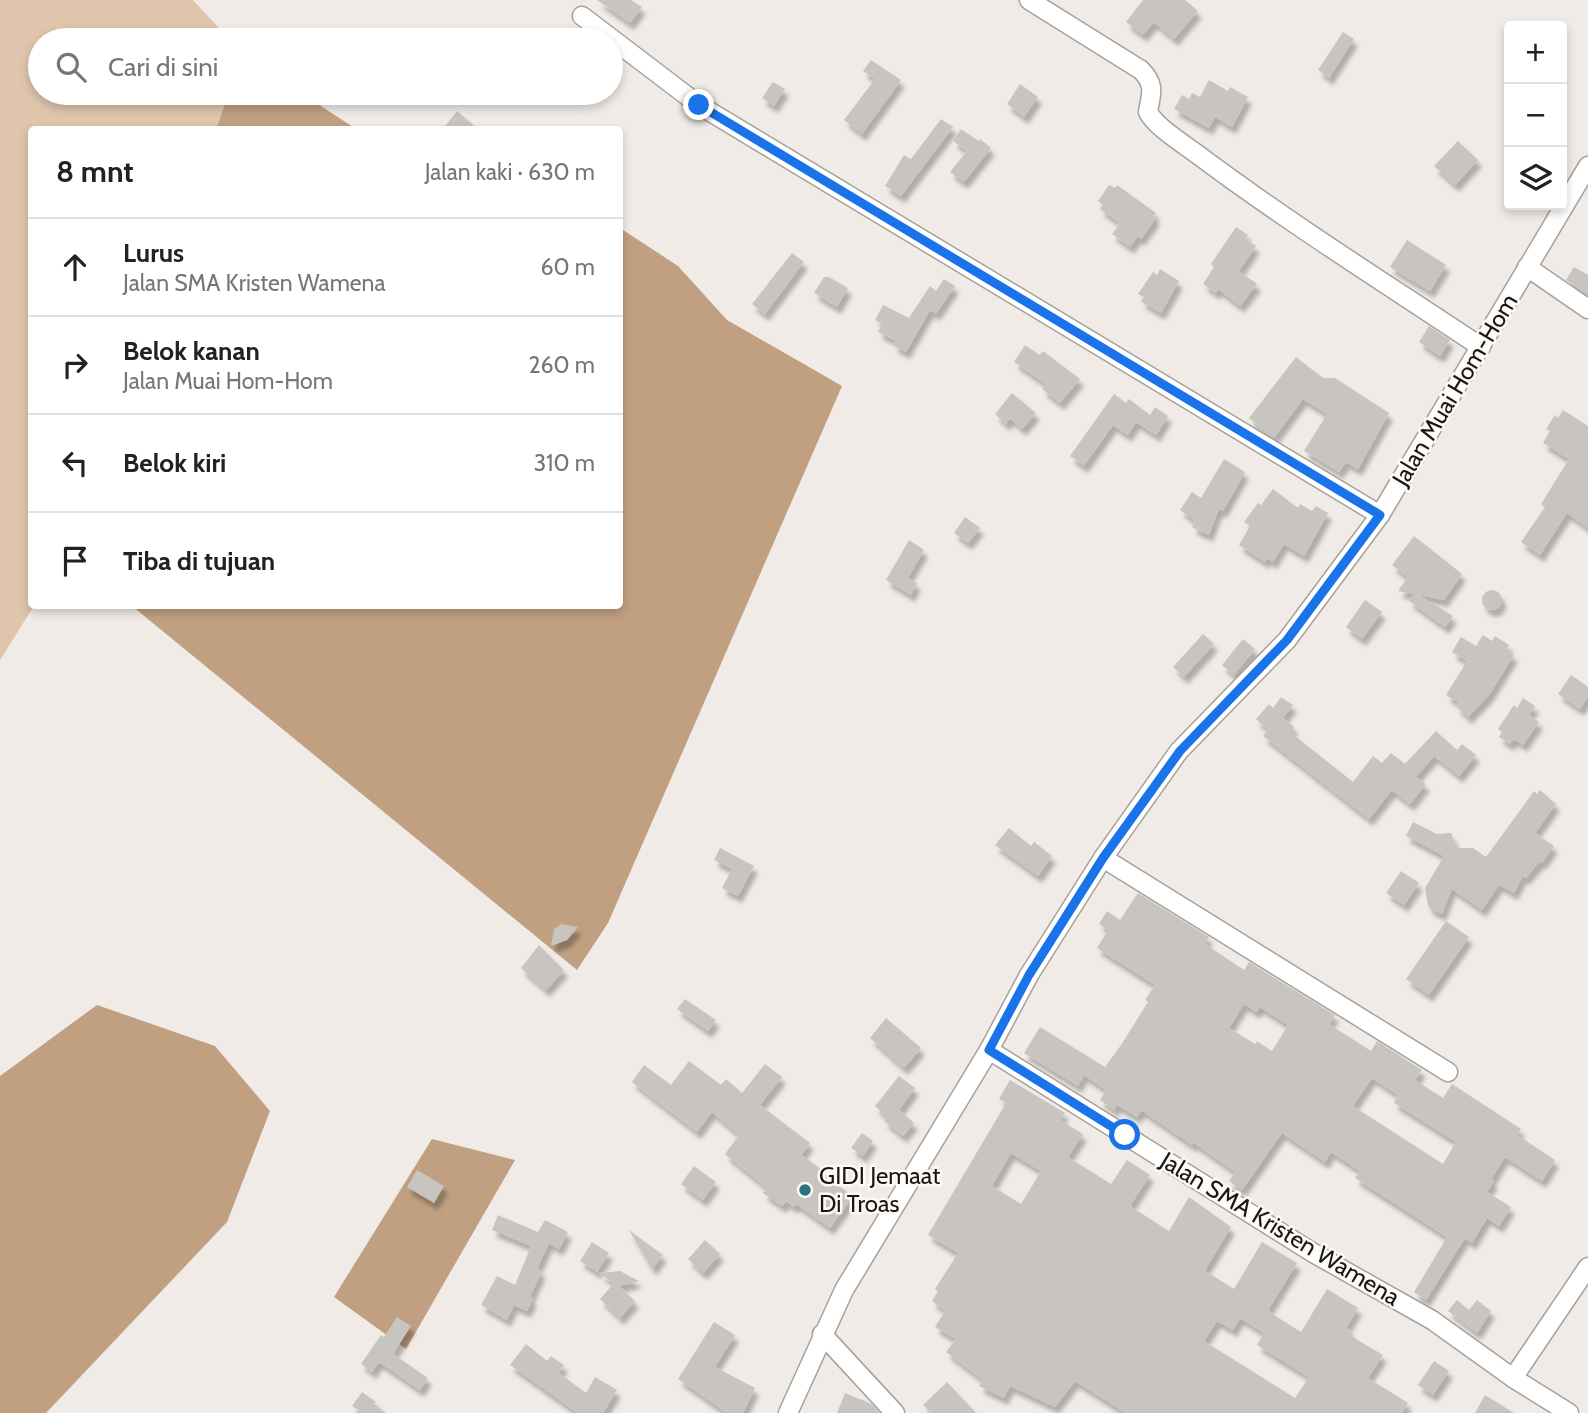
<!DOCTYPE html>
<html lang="id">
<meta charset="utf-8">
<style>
body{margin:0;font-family:Cabin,sans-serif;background:#f6f6f6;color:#222}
.controls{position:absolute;right:21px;top:21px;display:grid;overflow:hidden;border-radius:7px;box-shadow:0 4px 10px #0003}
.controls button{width:63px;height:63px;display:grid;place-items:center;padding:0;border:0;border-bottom:2px solid #e0e0e0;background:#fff;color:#222;font:35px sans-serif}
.stop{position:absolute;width:21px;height:21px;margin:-16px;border:5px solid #1a73e8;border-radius:50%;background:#fff}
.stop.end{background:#1a73e8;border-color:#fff;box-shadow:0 2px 7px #0008}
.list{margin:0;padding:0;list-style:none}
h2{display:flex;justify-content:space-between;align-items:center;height:91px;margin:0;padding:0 28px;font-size:30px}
h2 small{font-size:23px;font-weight:400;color:#767676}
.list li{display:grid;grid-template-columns:46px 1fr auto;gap:21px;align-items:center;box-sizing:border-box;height:98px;padding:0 28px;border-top:2px solid #e0e0e0}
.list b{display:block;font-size:26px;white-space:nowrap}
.list p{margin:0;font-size:23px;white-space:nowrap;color:#767676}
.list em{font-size:23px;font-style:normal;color:#767676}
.icon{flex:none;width:38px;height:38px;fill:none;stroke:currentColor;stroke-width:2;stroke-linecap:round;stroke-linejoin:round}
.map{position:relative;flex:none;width:1588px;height:1413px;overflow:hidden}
.search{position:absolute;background:#fff;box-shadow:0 4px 10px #0003;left:28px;top:28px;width:595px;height:77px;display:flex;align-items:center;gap:18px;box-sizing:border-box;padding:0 24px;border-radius:38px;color:#767676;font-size:26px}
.panel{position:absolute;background:#fff;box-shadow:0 4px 10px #0003;left:28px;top:126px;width:595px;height:483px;border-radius:7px}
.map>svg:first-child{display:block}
.green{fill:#dfc5ac}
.forest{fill:#c0a081}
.building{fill:#c8c4c0;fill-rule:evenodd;filter:url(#shadow)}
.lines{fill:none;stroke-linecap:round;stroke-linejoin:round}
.minor-casing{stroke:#a5a19d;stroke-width:21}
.minor{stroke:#fff;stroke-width:18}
.route{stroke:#1a73e8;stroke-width:9}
.poi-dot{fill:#2b757a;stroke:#fdf9f5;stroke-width:2.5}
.labels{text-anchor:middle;stroke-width:5;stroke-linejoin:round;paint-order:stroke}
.street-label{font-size:24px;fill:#181715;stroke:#fdf9f5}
.poi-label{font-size:24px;fill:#181715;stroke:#fdf9f5;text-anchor:start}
</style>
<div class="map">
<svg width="1588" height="1413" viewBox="0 0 1588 1413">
<defs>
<filter id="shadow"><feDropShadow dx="4" dy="7" stdDeviation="2" flood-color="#0004"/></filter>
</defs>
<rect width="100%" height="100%" fill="#f0ebe7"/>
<!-- green -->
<path class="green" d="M0 0H193L230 40H40V93H229L216 129 32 130V606H34L0 660Z"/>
<!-- forest -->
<g class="forest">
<path d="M229 93H301L356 129H216Z"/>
<path d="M620 228 678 266 727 320 842 386 608 923 577 970 132 606H620Z"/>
<path d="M97 1005 215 1046 270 1111 227 1222 46 1413H0V1076Z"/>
<path d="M432 1139 515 1160 406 1349 334 1297Z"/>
</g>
<!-- building -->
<g class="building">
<path d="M597 0H631L642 7 630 23Z"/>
<path d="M1143 0H1185L1198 11 1174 39 1154 22 1143 35 1126 22Z"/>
<path d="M1343 32 1354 39 1329 78 1318 70Z"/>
<path d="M871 60 901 80 862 134 844 120 875 79 863 71Z"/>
<path d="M1209 80 1228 91 1230 87 1248 97 1232 127 1215 117 1209 128 1174 109 1182 95 1189 99 1192 93 1200 97Z"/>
<path d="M773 82 785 89 774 106 762 98Z"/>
<path d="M1020 84 1038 97 1024 117 1007 104Z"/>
<path d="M457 111 479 130H442Z"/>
<path d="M941 119 953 127 901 196 885 186 904 155 911 159Z"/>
<path d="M961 129 979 141 980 139 991 148 964 182 950 172 967 151 953 141Z"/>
<path d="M1458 141 1478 160 1455 185 1434 166Z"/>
<path d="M1109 185 1115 188 1117 185 1156 213 1153 216 1156 218 1141 239 1138 236 1130 247 1112 234 1120 223 1100 209 1103 205 1098 201Z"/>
<path d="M1236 227 1248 235 1245 239 1256 246 1239 271 1257 284 1240 306 1218 289 1216 293 1203 284 1214 267 1211 264Z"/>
<path d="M1407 240 1446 265 1430 291 1390 267Z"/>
<path d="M792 253 804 262 765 314 752 304Z"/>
<path d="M1574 267 1588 275V295L1566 280Z"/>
<path d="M1160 269 1179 281 1161 313 1141 301 1144 297 1138 294 1153 272 1157 275Z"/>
<path d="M824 277H829L848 288 837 307 814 293Z"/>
<path d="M944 279 955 286 936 314 930 310 906 352 893 345 896 341 878 332 882 324 875 320 883 305 909 318 930 286 936 291Z"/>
<path d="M1429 326 1450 340 1440 356 1419 342Z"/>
<path d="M1025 345 1040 355 1043 351 1080 379 1060 403 1042 389 1046 384 1014 362Z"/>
<path d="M1296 357 1323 378H1335L1389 413 1358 469 1346 462 1339 472 1304 451 1327 414 1303 399 1274 438 1249 418Z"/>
<path d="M1012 393 1036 413 1022 429 1010 418 1006 424 995 414Z"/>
<path d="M1114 394 1126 403 1129 399 1150 415 1155 407 1168 416 1156 435 1136 422 1128 435 1113 425 1084 466 1070 456Z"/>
<path d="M1563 410 1588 426V528L1567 513 1540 555 1521 542 1545 507 1541 504 1569 459 1543 443 1550 431 1546 429 1555 415 1558 418Z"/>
<path d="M1224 459 1245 472 1223 511 1219 509 1209 535 1192 527 1195 521 1180 510 1192 492 1201 498Z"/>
<path d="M1273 489 1298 508 1300 504 1312 511 1316 506 1328 513 1304 556 1284 544 1273 562 1267 558 1265 562 1239 545 1250 526 1244 522 1258 503 1261 505Z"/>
<path d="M965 517 980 528 968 543 954 533Z"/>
<path d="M1414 536 1462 574 1444 600 1419 595 1453 616 1445 627 1409 601 1414 594 1398 591 1408 577 1392 565Z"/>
<path d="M909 540 924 550 908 578 917 583 911 595 886 580Z"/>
<circle cx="1492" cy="600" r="10"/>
<path d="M1365 600 1382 612 1362 639 1346 627Z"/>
<path d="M1203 634 1214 644 1184 677 1173 667Z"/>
<path d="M1483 635 1492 641 1495 636 1509 645 1506 650 1514 655 1489 695 1468 717 1456 706 1459 703 1446 695 1467 661 1452 652 1461 637 1476 646Z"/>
<path d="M1243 639 1255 649 1234 675 1222 665Z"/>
<path d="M1571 675 1588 687V697L1580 709 1558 694Z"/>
<path d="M1281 697 1293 705 1283 718 1294 727 1290 732 1353 782 1373 756 1382 763 1391 753 1405 764 1436 731 1457 750 1462 744 1476 755 1459 776 1434 756 1416 777 1426 784 1410 804 1392 790 1369 819 1263 736 1268 730 1256 719 1269 704 1273 708Z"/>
<path d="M1523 698 1535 706 1529 715 1539 722 1523 745 1514 739 1510 744 1499 737 1502 732 1498 729 1514 705 1517 708Z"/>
<path d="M1540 790 1556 804 1535 833 1554 846 1542 863 1540 861 1526 878 1523 876 1514 893 1499 885 1482 910 1452 889 1442 914 1431 909 1428 905 1425 888 1444 856 1406 836 1413 822 1437 834 1451 833 1457 848H1473L1486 857 1534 791 1537 794Z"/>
<path d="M1009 828 1031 846 1034 842 1052 856 1038 876 995 845Z"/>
<path d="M720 848 754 866 738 896 722 888 732 869 714 860Z"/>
<path d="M1401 871 1419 883 1404 905 1386 893Z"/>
<path d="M1138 893 1209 937 1205 944 1244 970 1249 962 1335 1015 1329 1024 1371 1051 1377 1041 1422 1070 1415 1080 1443 1098 1452 1084 1521 1129 1517 1135 1555 1160 1542 1181 1505 1157 1491 1179 1494 1181 1487 1192 1511 1207 1499 1226 1487 1218 1472 1243 1465 1238 1426 1300 1414 1292 1447 1237 1355 1178 1360 1171 1331 1152 1325 1162 1282 1133 1242 1190 1229 1181 1235 1172 1194 1143 1192 1145 1141 1110 1137 1117 1117 1105 1114 1110 1100 1100 1106 1090 1084 1075 1078 1086 1024 1053 1040 1027 1105 1067 1121 1045 1148 1002 1145 1000 1155 985 1097 948 1108 930 1099 924 1107 911 1120 920ZM1244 1004 1256 1012 1260 1007 1288 1025 1272 1051 1257 1041 1255 1044 1229 1028ZM1372 1078 1398 1095 1394 1103 1456 1142 1443 1164 1353 1106Z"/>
<path d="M1446 921 1469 937 1429 995 1406 979Z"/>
<path d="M561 924 578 927 567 940 551 946 554 929Z"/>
<path d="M539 945 564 970 546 990 521 968Z"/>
<path d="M685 999 716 1020 708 1031 677 1009Z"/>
<path d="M886 1018 921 1048 904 1068 870 1038Z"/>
<path d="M689 1061 721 1085 726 1079 742 1093 765 1064 782 1077 760 1105 810 1143 801 1155 821 1169 819 1172 853 1196 830 1228 796 1204 794 1207 786 1201 782 1206 763 1193 767 1188 725 1154 739 1135 712 1112 697 1132 632 1082 644 1065 671 1085Z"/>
<path d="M899 1076 915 1088 899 1110 914 1123 903 1136 884 1121 887 1117 875 1106Z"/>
<path d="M1010 1080 1065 1113 1060 1120 1083 1134 1068 1157 1111 1184 1127 1160 1150 1175 1130 1206 1169 1231 1189 1197 1231 1227 1205 1270 1207 1272 1234 1289 1262 1242 1297 1263 1268 1310 1277 1317 1301 1332 1327 1289 1358 1308 1346 1328 1351 1331 1349 1335 1383 1355 1368 1378 1408 1403 1402 1413H1126L1075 1381 1055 1407 1010 1386 1004 1398 979 1386 983 1380 946 1352 956 1339 935 1327 945 1311 932 1301 938 1291 935 1289 958 1253 928 1235 1006 1103 999 1099ZM1011 1153 1041 1171 1021 1204 992 1186ZM1240 1318 1264 1333 1257 1345 1309 1377 1295 1398 1204 1341 1217 1321 1233 1330Z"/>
<path d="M862 1133 873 1141 863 1156 851 1148Z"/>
<path d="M694 1166 716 1182 703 1200 681 1184Z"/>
<path d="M417 1170 444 1186 434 1203 407 1187Z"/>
<path d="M498 1215 538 1232 545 1220 568 1232 559 1249 549 1243 537 1269 542 1271 530 1297 533 1299 527 1311 514 1305 507 1320 481 1305 497 1276 515 1285 531 1246 492 1230Z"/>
<path d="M629 1230 663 1255 652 1269Z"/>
<path d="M705 1240 720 1254 703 1273 688 1259Z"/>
<path d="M592 1242 609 1253 597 1272 580 1261Z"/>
<path d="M620 1271 639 1281 619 1286 635 1301 620 1318 600 1299 614 1283 599 1273Z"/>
<path d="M1457 1300 1469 1310 1477 1300 1491 1311 1477 1333 1448 1311Z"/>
<path d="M397 1317 411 1326 393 1354 428 1378 420 1390 379 1362 372 1372 361 1364 381 1335 384 1337Z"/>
<path d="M714 1322 735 1335 715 1367 755 1388 743 1413H727L678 1379Z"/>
<path d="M526 1344 547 1361 551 1356 564 1365 559 1373 586 1393 595 1377 617 1390 603 1413H578L510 1365Z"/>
<path d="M1434 1361 1449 1371 1433 1395 1418 1385Z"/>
<path d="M947 1382 976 1413H931L923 1405Z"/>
<path d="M362 1392 376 1402 374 1404 386 1413H362L352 1406Z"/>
<path d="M845 1393 872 1404 880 1413H837Z"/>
<path d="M1485 1395 1514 1413H1475Z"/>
</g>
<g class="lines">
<defs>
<g id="minor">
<path d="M1029 0 1141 70C1156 85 1151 94 1148 112 1157 129 1189 147 1205 160 1294 226 1388 285 1481 347"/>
<path d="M582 16 699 105 1380 515"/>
<path d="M1527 267 1588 309"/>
<path d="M1103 858 1448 1072"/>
<path d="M989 1050 1315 1254 1432 1320 1513 1378 1569 1413"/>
<path d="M822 1334 895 1413"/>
<path d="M1513 1378 1588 1267"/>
<path d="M788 1413 844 1290 989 1050 1029 975 1103 858 1179 751 1287 640 1380 515 1588 166"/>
</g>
</defs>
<!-- minor casing -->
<use href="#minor" class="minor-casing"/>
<!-- minor -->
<use href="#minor" class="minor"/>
</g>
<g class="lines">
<!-- route -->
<path class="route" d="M699 105 1380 515 1287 640 1180 751 1103 858 1029 975 989 1050 1125 1135"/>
</g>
<!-- markers -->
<circle class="poi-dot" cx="805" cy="1190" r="7"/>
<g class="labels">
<!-- street labels -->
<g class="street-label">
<text transform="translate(1455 390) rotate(-59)" y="8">Jalan Muai Hom-Hom</text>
<text transform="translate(1280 1229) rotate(31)" y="8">Jalan SMA Kristen Wamena</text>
</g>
<!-- poi labels -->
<g class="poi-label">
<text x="819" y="1184">GIDI Jemaat<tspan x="819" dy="28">Di Troas</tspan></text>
</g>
</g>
</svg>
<div class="controls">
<button>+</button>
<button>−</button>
<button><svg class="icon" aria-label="layers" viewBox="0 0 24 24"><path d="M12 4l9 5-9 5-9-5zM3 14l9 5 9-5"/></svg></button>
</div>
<div class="stop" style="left:1125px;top:1135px"></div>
<div class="stop end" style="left:699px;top:105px"></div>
<div class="search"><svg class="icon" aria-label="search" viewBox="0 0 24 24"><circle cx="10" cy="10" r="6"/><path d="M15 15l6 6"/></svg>Cari di sini</div>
<section class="panel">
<h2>8 mnt<small>Jalan kaki · 630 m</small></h2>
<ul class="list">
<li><svg class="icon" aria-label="ahead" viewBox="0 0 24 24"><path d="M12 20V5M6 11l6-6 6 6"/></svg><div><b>Lurus</b><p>Jalan SMA Kristen Wamena</p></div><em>60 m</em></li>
<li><svg class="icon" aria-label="right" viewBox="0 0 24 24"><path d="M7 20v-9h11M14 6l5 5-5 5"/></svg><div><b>Belok kanan</b><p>Jalan Muai Hom-Hom</p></div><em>260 m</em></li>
<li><svg class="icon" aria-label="left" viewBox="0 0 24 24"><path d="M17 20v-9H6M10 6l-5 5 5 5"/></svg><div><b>Belok kiri</b></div><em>310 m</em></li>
<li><svg class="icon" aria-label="arrive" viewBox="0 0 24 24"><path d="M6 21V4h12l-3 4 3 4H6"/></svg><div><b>Tiba di tujuan</b></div></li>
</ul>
</section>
</div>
